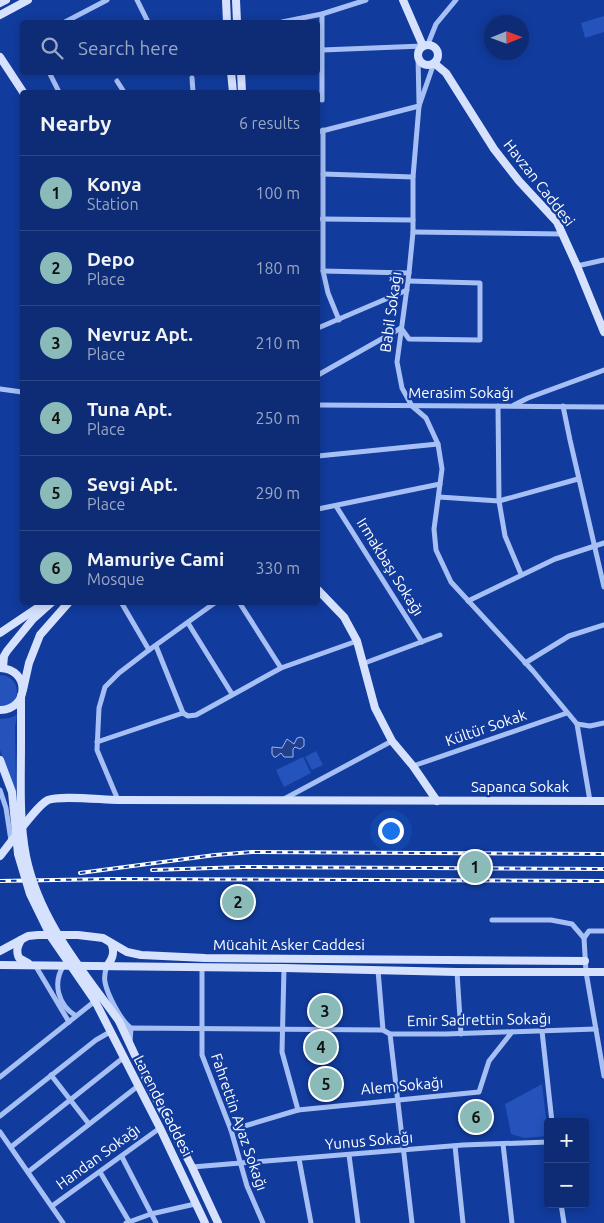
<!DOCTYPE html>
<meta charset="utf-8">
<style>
body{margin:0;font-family:Ubuntu,sans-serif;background:#1b387d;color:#f1f3f6}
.controls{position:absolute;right:15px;bottom:15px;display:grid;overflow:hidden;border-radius:5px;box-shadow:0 2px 8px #0003}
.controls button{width:45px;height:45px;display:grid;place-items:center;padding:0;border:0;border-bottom:1px solid #2d4887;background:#0d2c75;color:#f1f3f6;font:25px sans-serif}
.compass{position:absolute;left:484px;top:15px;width:45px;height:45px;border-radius:50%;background:#0d2c75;box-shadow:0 2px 8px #0003;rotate:89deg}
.you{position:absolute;left:390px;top:830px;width:18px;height:18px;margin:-12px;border:4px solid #fff;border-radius:50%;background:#1a73e8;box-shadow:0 0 0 8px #1a73e833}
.badge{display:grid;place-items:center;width:32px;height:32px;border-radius:50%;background:#8bbbb9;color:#111;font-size:16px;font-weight:700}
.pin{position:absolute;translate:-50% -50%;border:2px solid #fff;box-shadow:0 1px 5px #0006}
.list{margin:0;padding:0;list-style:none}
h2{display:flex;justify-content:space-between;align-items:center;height:65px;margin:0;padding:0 20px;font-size:21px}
h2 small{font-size:16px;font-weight:400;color:#9aa7c5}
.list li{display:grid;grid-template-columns:32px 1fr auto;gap:15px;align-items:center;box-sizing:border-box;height:75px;padding:0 20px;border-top:1px solid #2d4887}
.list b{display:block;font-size:19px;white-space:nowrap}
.list p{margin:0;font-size:16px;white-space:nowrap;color:#9aa7c5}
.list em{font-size:16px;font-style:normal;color:#9aa7c5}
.icon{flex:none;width:28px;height:28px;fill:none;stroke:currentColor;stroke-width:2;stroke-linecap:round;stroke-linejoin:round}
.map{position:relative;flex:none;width:604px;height:1223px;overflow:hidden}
.search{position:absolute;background:#0d2c75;box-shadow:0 2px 8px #0003;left:20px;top:20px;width:300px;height:55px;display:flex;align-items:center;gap:12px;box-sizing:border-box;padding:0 18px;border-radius:5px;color:#9aa7c5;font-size:19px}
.panel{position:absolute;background:#0d2c75;box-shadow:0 2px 8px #0003;left:20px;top:90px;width:300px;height:515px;border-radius:5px}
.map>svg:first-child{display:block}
.green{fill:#2453bb}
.water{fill:#22408a;stroke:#98b7f8}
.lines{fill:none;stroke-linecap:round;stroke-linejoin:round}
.street{stroke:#a6bff4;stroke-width:5}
.secondary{stroke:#d6e2fd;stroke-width:8}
.rail-casing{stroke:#fff;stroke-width:4}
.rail{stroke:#113b9c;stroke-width:2;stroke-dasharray:5.5;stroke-linecap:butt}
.secondary-bridge{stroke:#d6e2fd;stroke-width:8}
.labels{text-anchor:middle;stroke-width:4.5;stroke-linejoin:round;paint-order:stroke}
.street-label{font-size:15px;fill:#fff;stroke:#113b9c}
</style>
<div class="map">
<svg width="604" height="1223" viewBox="0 0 604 1223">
<rect width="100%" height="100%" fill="#113b9c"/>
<!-- green -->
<g class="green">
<path d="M604 16V32L585 38 581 23Z"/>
<path d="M0 675C17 676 22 693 11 705L0 708Z"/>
<path d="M17 715 15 727 16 790 14 789 0 750V719L9 718Z"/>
<path d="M316 751 323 765 312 770 305 757Z"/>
<path d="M303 757 311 773 284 787 276 770Z"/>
<path d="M542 1084 548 1136 524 1138 511 1134 505 1104Z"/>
</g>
<!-- water -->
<path class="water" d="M301 737 304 739V746L300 749 295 747 293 749V757H284L281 753 276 757H274L272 754V747L282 748 287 739 294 744 297 738Z"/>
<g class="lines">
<!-- street -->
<g class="street">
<path d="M137 0 148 22"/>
<path d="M322 14V50L423 46"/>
<path d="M65 22 107 0"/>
<path d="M282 22 322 14 366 0"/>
<path d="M428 44 436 24 456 0"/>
<path d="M322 50V100"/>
<path d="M418 56 419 103"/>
<path d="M434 63 419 106 413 177V232L409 273 397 362 402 388 412 406 426 418 438 444 442 469 434 529 436 550 451 582 533 671 577 724 590 801"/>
<path d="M49 72 59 92"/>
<path d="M192 78 193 92"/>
<path d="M117 81 124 92"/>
<path d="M323 130V271L328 293 339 320"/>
<path d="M318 132 419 106"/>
<path d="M323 174 413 177"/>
<path d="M322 219 413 220"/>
<path d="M413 232 563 234"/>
<path d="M577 266 604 260"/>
<path d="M323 271 409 273"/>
<path d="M318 328 407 290"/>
<path d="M318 375 401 328 409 339 480 340V283L408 281"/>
<path d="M0 389 22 392"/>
<path d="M318 405 604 407"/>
<path d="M514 405 528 398 604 370"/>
<path d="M498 406 499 501 505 536 521 574"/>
<path d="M563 406 570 440 604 587"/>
<path d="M318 456 438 444"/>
<path d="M439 497 499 501 578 479"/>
<path d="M336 506 422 642"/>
<path d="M318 509 440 484"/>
<path d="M468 601 555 559 604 543"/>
<path d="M121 602 149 650"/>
<path d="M239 602 281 668"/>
<path d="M188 623 232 694"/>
<path d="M156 646 183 713 188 716 196 715 281 668 357 641"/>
<path d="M525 663 569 636 604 625"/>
<path d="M362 664 440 635"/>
<path d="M577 724 590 726 604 723"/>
<path d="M97 742 183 713"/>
<path d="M413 766 567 713"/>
<path d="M0 790 6 808 11 841"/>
<path d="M284 799 392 741"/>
<path d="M118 800 97 750 99 708 105 687 119 673 149 650 216 602"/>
<path d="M492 920H551L572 924 584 938"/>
<path d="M604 931H589L584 938 586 972 604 1076"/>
<path d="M35 965 69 1022"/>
<path d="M64 965C52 983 58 1005 76 1016"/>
<path d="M107 966C105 971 104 976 105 982 107 994 121 1021 131 1028L130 1042"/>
<path d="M202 967V1055L231 1130 247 1186 263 1223"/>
<path d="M284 968 282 1052 298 1110"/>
<path d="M378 970 383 1030"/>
<path d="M457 972 461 1034"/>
<path d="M124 1031 131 1028 383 1030 390 1034H446L596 1029"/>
<path d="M542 1031 552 1122"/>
<path d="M390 1034 412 1223"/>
<path d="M51 1075 89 1124"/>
<path d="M0 1077 95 1001"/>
<path d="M0 1116 96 1040 110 1032"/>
<path d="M231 1130 298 1110 479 1092 489 1061 512 1032"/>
<path d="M0 1132 63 1223"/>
<path d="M503 1144 512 1223"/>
<path d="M455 1146 463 1223"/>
<path d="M11 1147 123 1058"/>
<path d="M349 1155 358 1223"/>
<path d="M122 1157 156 1223"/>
<path d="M299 1159 311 1223"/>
<path d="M192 1167 463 1145 548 1142"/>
<path d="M28 1172 138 1086"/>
<path d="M100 1172 130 1223"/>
<path d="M561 1204 564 1223"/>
<path d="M52 1206 160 1128"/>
<path d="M126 1223 151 1214 195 1204"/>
</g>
<!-- secondary -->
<g class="secondary">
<path d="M226 0 227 22"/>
<path d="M236 0 237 22"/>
<path d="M403 0 423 46"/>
<path d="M0 3 6 0"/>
<path d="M0 15 28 0"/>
<circle cx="428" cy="55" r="10"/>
<path d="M0 57 23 92"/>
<path d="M434 63 446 73 494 149 519 181 557 222 577 266 604 332"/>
<path d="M231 72 233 92"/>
<path d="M241 72 242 92"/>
<path d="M318 590 344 617 357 641 375 708 392 741 413 766 437 801"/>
<path d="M0 633 46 602"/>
<path d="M0 668C30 669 30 709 0 710"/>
<path d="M3 668 4 656 7 651 33 619 52 602"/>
<path d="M23 690 29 663 40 635 69 602"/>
<path d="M21 745V696"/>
<path d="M0 856C9 845 37 805 48 800 60 795 103 800 118 800L604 801"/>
<path d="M21 940C17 947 16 951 19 958L28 963"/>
<path d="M0 951 28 936 38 935H78L103 938 127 952 141 955 205 958 585 961"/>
<path d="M0 965 284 968 457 972H604"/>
<path d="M107 966C113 958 115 952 111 943"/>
<path d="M95 1001 160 1128 205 1223"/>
<path d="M119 1021 147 1081 192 1167 218 1223"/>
</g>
<defs>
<g id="rail">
<path d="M152 870 243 867 604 869"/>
<path d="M80 873 215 855 252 852 604 854"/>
<path d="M0 881 109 879 604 881"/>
</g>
</defs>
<!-- rail casing -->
<use href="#rail" class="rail-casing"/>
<!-- rail -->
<use href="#rail" class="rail"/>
<!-- secondary-bridge -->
<g class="secondary-bridge">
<path d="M21 745C21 782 19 820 26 856 39 920 82 970 119 1021"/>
<path d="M0 760 12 792 18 854 30 894 51 937 95 1001"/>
</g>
</g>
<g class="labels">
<!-- street labels -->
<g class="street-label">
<text transform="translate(539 183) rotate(52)" y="5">Havzan Caddesi</text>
<text transform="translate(391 312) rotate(-82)" y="5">Babil Sokağı</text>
<text x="461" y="398">Merasim Sokağı</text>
<text transform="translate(390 567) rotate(58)" y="5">Irmakbaşı Sokağı</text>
<text transform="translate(486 728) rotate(-19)" y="5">Kültür Sokak</text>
<text x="520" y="792">Sapanca Sokak</text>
<text x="289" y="950">Mücahit Asker Caddesi</text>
<text transform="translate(479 1020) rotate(-1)" y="5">Emir Sadrettin Sokağı</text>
<text transform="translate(402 1086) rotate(-5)" y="5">Alem Sokağı</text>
<text transform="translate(163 1106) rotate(63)" y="5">Larende Caddesi</text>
<text transform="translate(239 1122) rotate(71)" y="5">Fahrettin Ayaz Sokağı</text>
<text transform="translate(369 1141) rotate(-5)" y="5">Yunus Sokağı</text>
<text transform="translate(98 1157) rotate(-36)" y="5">Handan Sokağı</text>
</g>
</g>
</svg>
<div class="controls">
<button>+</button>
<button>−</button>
</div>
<svg class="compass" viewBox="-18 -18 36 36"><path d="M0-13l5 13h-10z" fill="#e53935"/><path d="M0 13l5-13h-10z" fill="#9aa7c5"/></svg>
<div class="you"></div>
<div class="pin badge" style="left:475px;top:867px">1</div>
<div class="pin badge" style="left:238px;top:902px">2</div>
<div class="pin badge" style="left:325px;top:1011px">3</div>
<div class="pin badge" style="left:321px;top:1047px">4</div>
<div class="pin badge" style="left:326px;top:1084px">5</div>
<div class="pin badge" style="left:476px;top:1117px">6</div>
<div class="search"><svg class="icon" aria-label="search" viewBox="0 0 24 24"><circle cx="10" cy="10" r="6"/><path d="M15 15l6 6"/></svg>Search here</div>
<section class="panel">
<h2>Nearby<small>6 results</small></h2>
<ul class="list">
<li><span class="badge">1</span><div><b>Konya</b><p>Station</p></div><em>100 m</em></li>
<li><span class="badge">2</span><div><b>Depo</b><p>Place</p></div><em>180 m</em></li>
<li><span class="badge">3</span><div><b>Nevruz Apt.</b><p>Place</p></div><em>210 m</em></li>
<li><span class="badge">4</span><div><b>Tuna Apt.</b><p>Place</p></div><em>250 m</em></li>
<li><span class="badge">5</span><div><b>Sevgi Apt.</b><p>Place</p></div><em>290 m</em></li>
<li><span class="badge">6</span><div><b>Mamuriye Cami</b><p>Mosque</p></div><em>330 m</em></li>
</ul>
</section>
</div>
